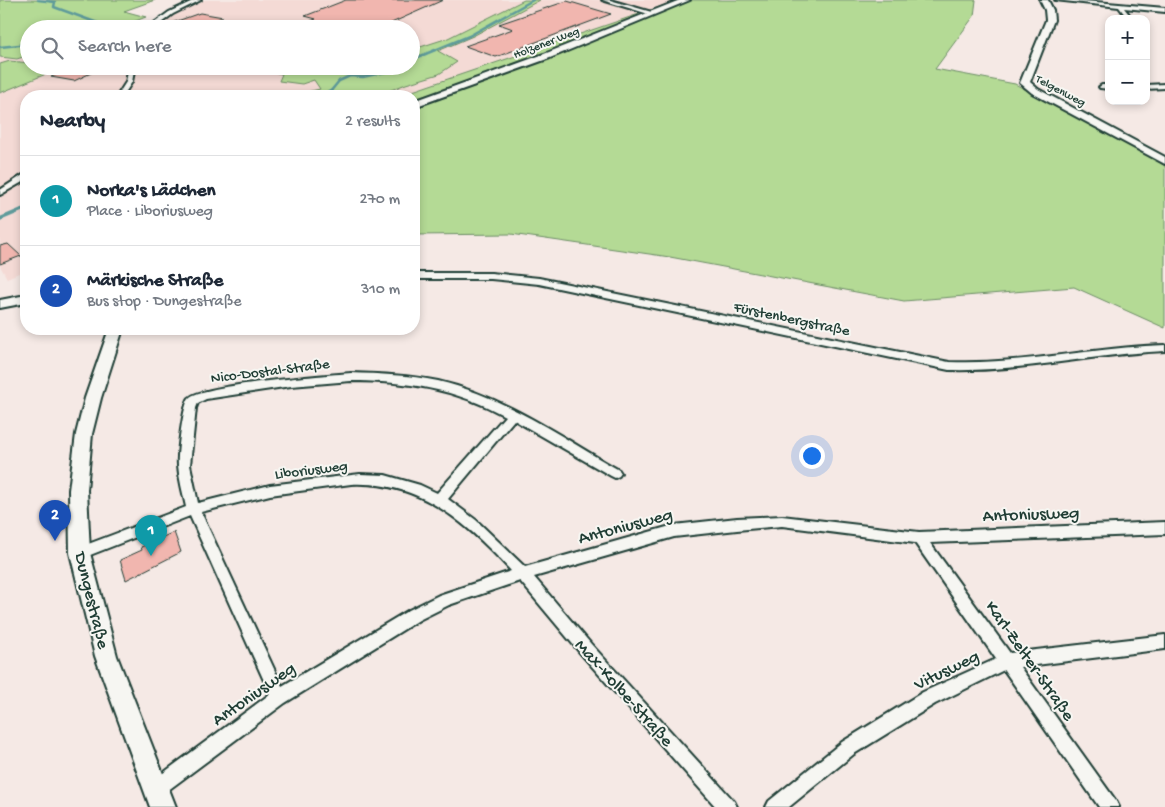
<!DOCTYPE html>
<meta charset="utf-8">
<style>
body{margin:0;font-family:"Gochi Hand",sans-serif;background:#f6f6f7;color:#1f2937}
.controls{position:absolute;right:15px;top:15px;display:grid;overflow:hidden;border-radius:10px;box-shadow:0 2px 8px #0003}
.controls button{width:45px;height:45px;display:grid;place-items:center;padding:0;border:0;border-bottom:1px solid #e0e1e3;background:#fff;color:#1f2937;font:25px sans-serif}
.you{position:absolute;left:811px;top:455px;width:18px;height:18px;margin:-12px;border:4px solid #fff;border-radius:50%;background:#1a73e8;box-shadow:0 0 0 8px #1a73e833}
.badge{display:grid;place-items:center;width:32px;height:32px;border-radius:50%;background:#2563eb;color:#fff;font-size:16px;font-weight:700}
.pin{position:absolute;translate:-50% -41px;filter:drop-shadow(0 1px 2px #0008)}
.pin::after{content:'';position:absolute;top:26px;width:18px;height:15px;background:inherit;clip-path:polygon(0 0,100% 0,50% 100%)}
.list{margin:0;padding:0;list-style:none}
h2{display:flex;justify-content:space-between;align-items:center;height:65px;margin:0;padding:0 20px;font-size:21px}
h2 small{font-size:16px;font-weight:400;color:#747a83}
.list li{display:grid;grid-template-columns:32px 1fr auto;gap:15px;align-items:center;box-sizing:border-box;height:90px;padding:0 20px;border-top:1px solid #e0e1e3}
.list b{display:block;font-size:19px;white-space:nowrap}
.list p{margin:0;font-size:16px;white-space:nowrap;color:#747a83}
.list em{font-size:16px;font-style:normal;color:#747a83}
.icon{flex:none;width:28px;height:28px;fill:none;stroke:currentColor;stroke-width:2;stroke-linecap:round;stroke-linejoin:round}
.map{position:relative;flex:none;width:1165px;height:807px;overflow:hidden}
.search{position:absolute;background:#fff;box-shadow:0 2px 8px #0003;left:20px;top:20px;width:400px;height:55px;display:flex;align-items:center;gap:12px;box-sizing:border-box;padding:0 18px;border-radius:28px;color:#747a83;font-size:19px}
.panel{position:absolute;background:#fff;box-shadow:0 2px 8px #0003;left:20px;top:90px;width:400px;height:245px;border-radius:20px}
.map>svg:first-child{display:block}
.built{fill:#f4dad5}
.green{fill:#b4da95;stroke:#6a8c64}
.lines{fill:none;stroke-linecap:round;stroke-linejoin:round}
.stream-far2{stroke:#5e9b9b;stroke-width:2.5}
.stream-far1{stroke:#5e9b9b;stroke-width:3}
.stream{stroke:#5e9b9b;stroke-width:4}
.building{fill:#f1b6af;stroke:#1f3d34}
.street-casing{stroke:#1f3d34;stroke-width:4}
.secondary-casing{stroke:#1f3d34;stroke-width:4}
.street{fill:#f6f6f2;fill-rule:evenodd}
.secondary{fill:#f6f6f2;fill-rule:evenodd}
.labels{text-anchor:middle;stroke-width:4;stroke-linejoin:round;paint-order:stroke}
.far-street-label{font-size:12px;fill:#1f3d34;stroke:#f6f6f2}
.street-label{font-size:15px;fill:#1f3d34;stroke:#f6f6f2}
.near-street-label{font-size:18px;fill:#1f3d34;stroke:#f6f6f2}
</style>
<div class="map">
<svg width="1165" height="807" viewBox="0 0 1165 807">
<rect width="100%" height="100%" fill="#f5e9e5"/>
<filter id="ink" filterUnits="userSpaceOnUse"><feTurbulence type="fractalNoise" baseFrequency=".02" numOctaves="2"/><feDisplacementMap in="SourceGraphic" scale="10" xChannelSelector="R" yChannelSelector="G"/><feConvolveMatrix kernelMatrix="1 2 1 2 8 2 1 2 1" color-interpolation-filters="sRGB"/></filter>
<g filter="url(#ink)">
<!-- built -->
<path class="built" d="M202 0H680L398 96H26V270L7 278 0 266V57L17 59 29 55V66H411V29H152L171 15Z"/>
<!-- green -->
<g class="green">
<path d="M0 0H155L124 11 146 17 125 25 136 28 148 23 141 29H29V55L17 59 0 57Z"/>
<path d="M524 0H540L473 36 438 51 457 62 439 74 406 84 376 96H289L320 89 314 80 302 84 279 81 282 74 246 66C254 66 285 69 290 66H411V50L448 38Z"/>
<path d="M680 0H976L974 16 935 69 1015 84 1145 153 1165 166V328L1074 287 904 301 670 257 511 234 414 235V96H398Z"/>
<path d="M10 61 29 63V66L63 67 0 93V64Z"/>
</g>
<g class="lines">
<!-- stream-far2 -->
<g class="stream-far2">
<path d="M38 0 55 2 54 7 114 29"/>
<path d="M0 47 29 44"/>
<path d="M411 60 469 36 533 0"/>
<path d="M330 92 339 81 350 76 363 77 399 69 403 66"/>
</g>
<!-- stream-far1 -->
<g class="stream-far1">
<path d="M321 96 331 91"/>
<path d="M21 210 26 208"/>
</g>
<!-- stream -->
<path class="stream" d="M0 219 24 209"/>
</g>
<!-- building -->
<g class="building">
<path d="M346 0H443L378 29H292L316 19 305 16Z"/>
<path d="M567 1 611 14 496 57 465 46 513 29 499 24Z"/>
<path d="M200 13 223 17 218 19 226 20 201 29 166 25Z"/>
<path d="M71 68 93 72 74 81 51 77Z"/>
<path d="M8 244 21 256 0 264V246Z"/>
<path d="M174 532 181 552 126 580 120 560 142 550 141 547Z"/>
</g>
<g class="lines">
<defs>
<g id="street">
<path d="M195 0H201L173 14 153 29H146L169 12Z"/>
<path d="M602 0H610L655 13 652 15Z"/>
<path d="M1055 0H1073L1165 8V12L1124 8 1133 19H1128L1119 7Z"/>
<path d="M129 66H135L132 82 123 96H117L126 82Z"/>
<path d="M1165 84V88L1146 89V85Z"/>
<path d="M1102 85H1109V89L1100 88 1099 87Z"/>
<path d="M23 175H26V180L0 195V190Z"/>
<path d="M414 273H491L539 278 949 362C1022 365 1092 347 1165 345V351C1092 354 1022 372 949 370L539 284 491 279H414Z"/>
<path d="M351 373C380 374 409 375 438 381 504 396 561 437 619 470L621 473 619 476 615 478 611 476 514 420 448 499 476 520 525 567 674 525 737 518 782 516 919 532 1165 522V534L930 543 1010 653 1165 635V649L1020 667 1116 801 1119 807H1099L1004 670 935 704 854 754 789 807H766L769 801 842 742 923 692 996 659 915 543 782 526 737 530 674 537 534 577 591 644 734 801 737 807H716L581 654 520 581 449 605 419 620 285 703 163 794 157 797 151 794 148 788 151 782 270 694 190 516 80 559 75 557 73 553 75 549 186 507C183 493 179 479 178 465 177 454 183 406 189 398 201 385 327 375 351 373ZM351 381C406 381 456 389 505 416L437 493 420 485 385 475 360 474 270 485 198 503 190 465 196 408 198 403 206 399 291 386ZM351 484C421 481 467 523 511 571L439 595 409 610 282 686 201 512 270 495Z"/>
</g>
<g id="secondary">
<path d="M680 0H690L550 58 414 107V101L544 54Z"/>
<path d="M1040 0H1048L1053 10 1054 20 1030 82 1038 89 1165 157V164L1032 93 1020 83 1046 20 1045 10Z"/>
<path d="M26 295V303L0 308V300Z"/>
<path d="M109 329H123L101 398 92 434 87 490 90 553 117 656 176 807H150L95 656 70 553 69 490 76 434 85 398Z"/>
</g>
</defs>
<!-- street casing -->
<use href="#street" class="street-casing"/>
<!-- secondary casing -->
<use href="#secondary" class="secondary-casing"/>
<!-- street -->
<use href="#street" class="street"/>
<!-- secondary -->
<use href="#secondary" class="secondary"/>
</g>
</g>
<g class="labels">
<!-- far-street labels -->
<g class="far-street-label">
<text transform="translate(546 42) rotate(-21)" y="4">Holzener Weg</text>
<text transform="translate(1061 90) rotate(28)" y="4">Telgenweg</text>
</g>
<!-- street labels -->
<g class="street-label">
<text transform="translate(792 318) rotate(12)" y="5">Fürstenbergstraße</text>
<text transform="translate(270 370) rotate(-7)" y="5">Nico-Dostal-Straße</text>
<text transform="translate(311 469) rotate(-7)" y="5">Liboriusweg</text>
</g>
<!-- near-street labels -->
<g class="near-street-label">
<text transform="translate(1031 513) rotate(-2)" y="6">Antoniusweg</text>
<text transform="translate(625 525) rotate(-15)" y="6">Antoniusweg</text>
<text transform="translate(93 600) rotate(76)" y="6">Dungestraße</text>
<text transform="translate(1031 660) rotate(55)" y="6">Karl-Zelter-Straße</text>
<text transform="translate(946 669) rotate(-26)" y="6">Vitusweg</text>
<text transform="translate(625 692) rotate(48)" y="6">Max-Kolbe-Straße</text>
<text transform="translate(253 693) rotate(-35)" y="6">Antoniusweg</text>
</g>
</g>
</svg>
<div class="controls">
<button>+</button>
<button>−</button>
</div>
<div class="you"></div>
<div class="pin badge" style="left:151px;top:556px;background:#0f9aa8">1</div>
<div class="pin badge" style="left:55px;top:541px;background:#1a4fb4">2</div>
<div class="search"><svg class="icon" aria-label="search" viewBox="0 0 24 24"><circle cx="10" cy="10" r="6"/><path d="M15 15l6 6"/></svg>Search here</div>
<section class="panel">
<h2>Nearby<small>2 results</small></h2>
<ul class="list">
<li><span class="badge" style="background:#0f9aa8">1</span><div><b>Norka's Lädchen</b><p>Place · Liboriusweg</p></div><em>270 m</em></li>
<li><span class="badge" style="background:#1a4fb4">2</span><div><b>Märkische Straße</b><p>Bus stop · Dungestraße</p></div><em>310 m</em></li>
</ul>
</section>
</div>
